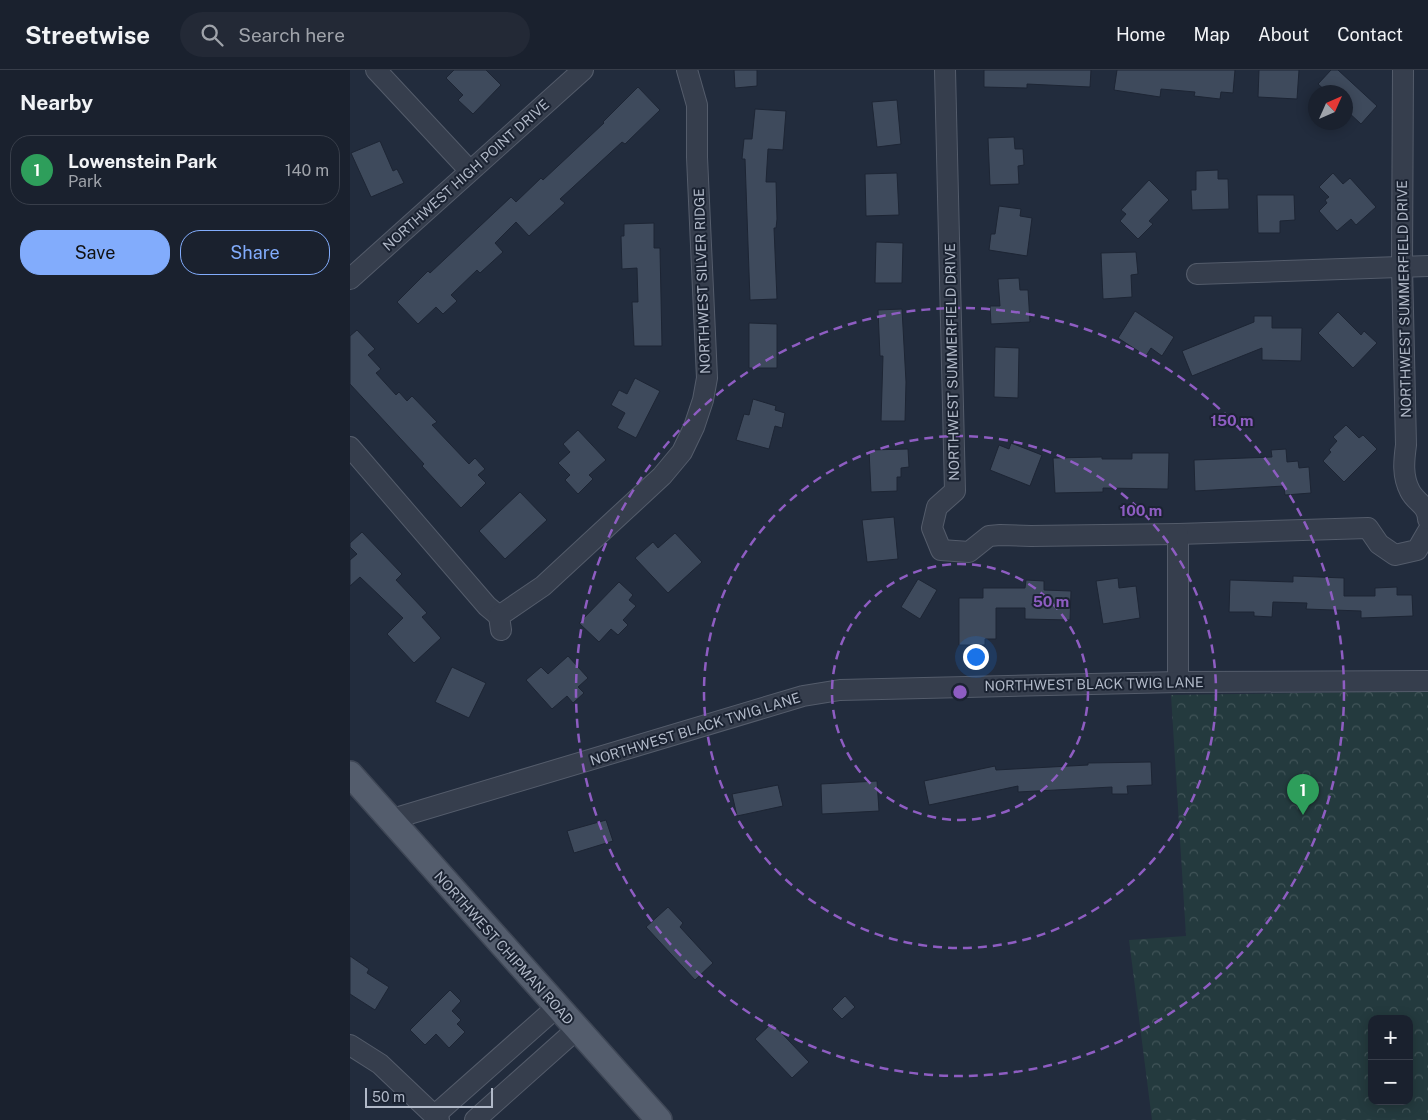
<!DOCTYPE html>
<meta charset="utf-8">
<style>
body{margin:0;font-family:"Public Sans",sans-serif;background:#232936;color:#f1f3f6}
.controls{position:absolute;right:15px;bottom:15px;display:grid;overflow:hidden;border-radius:10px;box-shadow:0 2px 12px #0003}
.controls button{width:45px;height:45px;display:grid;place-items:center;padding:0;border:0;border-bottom:1px solid #383e4a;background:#1a212e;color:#f1f3f6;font:25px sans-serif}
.compass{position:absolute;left:958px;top:15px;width:45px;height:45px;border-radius:50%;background:#1a212e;box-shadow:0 2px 12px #0003;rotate:45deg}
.scale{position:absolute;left:15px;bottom:12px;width:128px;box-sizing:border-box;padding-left:5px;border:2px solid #b1b9c8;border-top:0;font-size:14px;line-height:18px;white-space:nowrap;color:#b1b9c8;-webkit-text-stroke:4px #1b2332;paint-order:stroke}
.you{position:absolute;left:625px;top:586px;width:18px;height:18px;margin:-12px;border:4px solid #fff;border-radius:50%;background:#1a73e8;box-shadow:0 0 0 8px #1a73e833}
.badge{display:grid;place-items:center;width:32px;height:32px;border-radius:50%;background:#82acfc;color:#fff;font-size:16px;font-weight:700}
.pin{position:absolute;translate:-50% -41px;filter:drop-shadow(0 1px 2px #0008)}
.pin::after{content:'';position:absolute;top:26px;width:18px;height:15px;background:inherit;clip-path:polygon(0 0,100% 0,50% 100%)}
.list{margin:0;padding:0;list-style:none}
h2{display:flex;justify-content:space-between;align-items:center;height:65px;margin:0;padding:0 20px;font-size:21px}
h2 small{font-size:16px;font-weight:400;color:#9fa3aa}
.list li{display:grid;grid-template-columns:32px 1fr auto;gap:15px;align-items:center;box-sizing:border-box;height:70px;margin:0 10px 10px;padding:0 10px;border:1px solid #383e4a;border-radius:20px}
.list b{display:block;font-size:19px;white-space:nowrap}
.list p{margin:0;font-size:16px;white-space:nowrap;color:#9fa3aa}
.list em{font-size:16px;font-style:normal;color:#9fa3aa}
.actions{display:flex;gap:10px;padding:15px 20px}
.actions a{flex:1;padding:11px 0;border:1px solid #82acfc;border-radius:20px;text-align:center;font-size:18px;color:#82acfc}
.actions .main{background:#82acfc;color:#111}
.icon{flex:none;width:28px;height:28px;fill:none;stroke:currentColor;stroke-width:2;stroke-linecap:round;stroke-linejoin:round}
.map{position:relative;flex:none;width:1078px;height:1050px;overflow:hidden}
header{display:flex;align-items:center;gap:30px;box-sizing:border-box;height:70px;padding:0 25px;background:#1a212e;border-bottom:1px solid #383e4a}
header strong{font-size:24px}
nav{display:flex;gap:28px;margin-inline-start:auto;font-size:18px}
.search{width:350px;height:45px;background:#232936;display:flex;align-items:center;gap:12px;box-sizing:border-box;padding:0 18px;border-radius:28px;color:#9fa3aa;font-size:19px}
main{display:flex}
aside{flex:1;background:#1a212e}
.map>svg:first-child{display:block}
.forest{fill:url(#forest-crowns);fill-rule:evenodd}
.building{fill:#3e4a5c;stroke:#1d2534}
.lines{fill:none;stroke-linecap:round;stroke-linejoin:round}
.minor-casing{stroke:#545c6b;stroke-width:22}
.major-casing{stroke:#3f4756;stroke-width:28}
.minor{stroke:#363e4d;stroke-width:20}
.major{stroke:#545d6d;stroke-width:25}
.ring{fill:none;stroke:#8e5dc2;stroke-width:2.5;stroke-dasharray:9 6}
.labels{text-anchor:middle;stroke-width:4;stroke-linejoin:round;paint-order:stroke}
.street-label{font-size:14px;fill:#b1b9c8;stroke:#1b2332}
.centre{fill:#8e5dc2;stroke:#1b2332;stroke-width:2.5}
.ring-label{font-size:15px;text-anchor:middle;font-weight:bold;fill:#8e5dc2;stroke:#1b2332;stroke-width:4;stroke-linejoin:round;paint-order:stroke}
</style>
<header>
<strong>Streetwise</strong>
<div class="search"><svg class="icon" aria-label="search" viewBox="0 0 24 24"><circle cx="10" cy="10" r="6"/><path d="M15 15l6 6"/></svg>Search here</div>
<nav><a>Home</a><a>Map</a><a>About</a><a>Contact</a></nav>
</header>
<main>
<aside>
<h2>Nearby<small></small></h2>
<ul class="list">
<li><span class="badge" style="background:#2e9e5b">1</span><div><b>Lowenstein Park</b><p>Park</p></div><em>140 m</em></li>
</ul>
<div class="actions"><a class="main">Save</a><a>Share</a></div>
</aside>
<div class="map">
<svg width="1078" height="1050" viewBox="0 0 1078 1050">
<defs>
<pattern id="forest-crowns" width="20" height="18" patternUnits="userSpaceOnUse" patternTransform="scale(1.25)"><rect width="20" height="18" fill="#243a3e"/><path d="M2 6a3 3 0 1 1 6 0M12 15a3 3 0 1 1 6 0" fill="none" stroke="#415458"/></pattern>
</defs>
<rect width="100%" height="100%" fill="#222c3d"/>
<!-- forest -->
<path class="forest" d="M1078 621V1050H802L779 870 836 866 821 625ZM1022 949H1059V1031H1022Z"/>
<!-- building -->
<g class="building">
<path d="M104 0H136L151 15 123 44 108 30 113 25 96 8Z"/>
<path d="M384 0H407V16L385 18Z"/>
<path d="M634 0H741L740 17 677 14V18L634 17Z"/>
<path d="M767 0H885L883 23 871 22 870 29 844 26 845 22 811 19 810 27 764 20Z"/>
<path d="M909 0H949L947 29 908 27Z"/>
<path d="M981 0H988L1027 36 1011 54 996 40V22H977L968 14Z"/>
<path d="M288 17 310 40 275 74 272 72 210 129 215 133 179 166 166 152 145 173 153 182 130 203 127 200 101 225 107 231 93 244 86 237 68 254 47 232 78 201 80 203 161 127 166 132 191 108 193 110 254 53 253 52Z"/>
<path d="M547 30 551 74 527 77 522 32Z"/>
<path d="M405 39 436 41 433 80 418 79 416 112H426L427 149 426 158H424L427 229 400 230 395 89H392L394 69H402Z"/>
<path d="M664 67 665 79H673L674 95 668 96 669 114 640 115 638 68Z"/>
<path d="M30 71 43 101 47 99 54 113 21 127 1 83Z"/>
<path d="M868 100V109H878L879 139 842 140 841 120H846V101Z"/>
<path d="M547 103 549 145 516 146 515 104Z"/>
<path d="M983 103 993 114 1000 108 1026 137 1006 155 1001 149 987 161 969 141 977 133 975 130 979 127 969 117Z"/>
<path d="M799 110 819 130 799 151 803 154 788 169 770 151 776 144 771 140Z"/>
<path d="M907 125H944L945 150 930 151V163H908Z"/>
<path d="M649 136 671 139 670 146 682 148 677 186 639 180 641 164H645Z"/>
<path d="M304 153V178H310L312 276H284L282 232H288L287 198 272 199 271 166H274V154Z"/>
<path d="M526 172 553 173 552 213H525Z"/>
<path d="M786 182 788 204 781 205 782 227 753 229 751 183Z"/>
<path d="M669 208 670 220H678L680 252 641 254 640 236H650L648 209Z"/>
<path d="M552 239 556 312 555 351H531L533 286H530L528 240Z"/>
<path d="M785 241 824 267 812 286 801 278 796 286 768 268Z"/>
<path d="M988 242 1011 265 1014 261 1027 273 1003 298 968 263Z"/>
<path d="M904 246H922V258H952L951 291 912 290V278L842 306 832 281 904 252Z"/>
<path d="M399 253 427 254V298H399Z"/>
<path d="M7 260 25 279 18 285 31 299 26 303 46 325 49 322 57 331 62 326 87 352 82 355 119 394 125 388 135 399 128 405 136 413 111 438 72 396 74 394 0 314V266Z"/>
<path d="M645 277 669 278 668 328 644 327Z"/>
<path d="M285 308 310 321 286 368 267 358 275 343 261 335 269 320 277 324Z"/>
<path d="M403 329 426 336 425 340 435 343 432 358 425 356 419 379 386 370 394 344 399 345Z"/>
<path d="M996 355 1009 368 1013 365 1027 379 994 412 973 391 981 382 979 380 987 371 983 367Z"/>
<path d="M228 360 256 390 239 405 243 409 228 424 215 410 220 405 208 393 220 382 213 374Z"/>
<path d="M661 373 692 385 680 416 640 400 649 375 659 379Z"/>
<path d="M558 379 559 397 551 398V407H547V421L521 422 519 380Z"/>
<path d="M936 379 937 392 948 391 949 398 959 397 961 423 935 425 934 416 845 421 844 390 922 387 921 380Z"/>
<path d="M782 383H819L818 419 753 418V422L705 423 703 388 752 387V389H782Z"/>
<path d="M170 422 197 450 155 489 129 461Z"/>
<path d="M544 447 548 489 517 492 512 450Z"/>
<path d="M12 462 52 504 46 510 77 543 72 547 91 568 64 593 37 564 53 548 10 507 0 516V490L7 484 0 477V473Z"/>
<path d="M325 463 352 492 318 523 285 488 303 472 308 478Z"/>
<path d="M943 506 994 508V526H1025V518L1047 517V525H1062L1063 546 1011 548V541L956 539 957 533 923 532 922 547 904 546V542H879L880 510 943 512Z"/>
<path d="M768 508 769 518 786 516 790 548 753 554 746 511Z"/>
<path d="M568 509 587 520 570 549 551 537Z"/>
<path d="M676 510 694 511V520L721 521 720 550 675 549V538H646V569H635V575H609V528H633V518H675Z"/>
<path d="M269 512 283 525 279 530 286 536 273 550 278 555 268 565 261 559 249 572 229 553Z"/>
<path d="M218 586 238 608 228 617 234 623 223 633 217 626 202 639 176 610 191 597 198 604Z"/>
<path d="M102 597 136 613 119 648 85 632Z"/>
<path d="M801 692 802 715 777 716 778 724H762V717L668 722V716L579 735 574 711 645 696 646 700 738 695V693Z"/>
<path d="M527 711 529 741 472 744 471 714Z"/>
<path d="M428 715 433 736 387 746 382 724Z"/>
<path d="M256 750 263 771 224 783 217 761Z"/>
<path d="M318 837 333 853 330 857 363 893 345 910 296 857Z"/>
<path d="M0 886 19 899 17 903 39 917 25 940 0 924Z"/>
<path d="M100 920 111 931 102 941 111 950 107 954 115 962 99 978 86 964 75 975 60 960Z"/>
<path d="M495 926 505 937 492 949 482 939Z"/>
<path d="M422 953 459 992 442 1008 405 969Z"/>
</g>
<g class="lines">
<defs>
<g id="minor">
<path d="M26 0 120 101"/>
<path d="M595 0 605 421 587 437 582 458 591 480 619 482 639 466 650 465 681 466 828 464 1018 458 1029 474 1045 485 1067 480 1078 461"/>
<path d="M1053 0 1052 197 1056 375C1054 390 1052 406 1060 421 1066 433 1077 434 1078 449"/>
<path d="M847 204 1078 196"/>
<path d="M0 209 233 0"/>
<path d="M0 377 137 536 149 546"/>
<path d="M151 560 149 546 193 516 312 406 332 382 344 357 353 330 357 308 347 87V35L337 0"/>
<path d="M828 612V464"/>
<path d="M39 750 453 626 490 620 828 612 1078 611"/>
<path d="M0 975 30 994 89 1050"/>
<path d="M85 1045 208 936"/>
<path d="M125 1050 227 959"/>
</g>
<path id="major" d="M0 704 309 1050"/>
</defs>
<!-- minor casing -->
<use href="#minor" class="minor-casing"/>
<!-- major casing -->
<use href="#major" class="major-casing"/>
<!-- minor -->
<use href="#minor" class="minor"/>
<!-- major -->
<use href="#major" class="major"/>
</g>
<!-- distance rings -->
<g class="ring">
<circle cx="610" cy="622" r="128"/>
<circle cx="610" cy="622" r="256"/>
<circle cx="610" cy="622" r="384"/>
</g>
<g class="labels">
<!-- street labels -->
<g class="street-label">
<text transform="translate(116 105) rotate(-42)" y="5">NORTHWEST HIGH POINT DRIVE</text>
<text transform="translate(352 211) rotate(-92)" y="5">NORTHWEST SILVER RIDGE</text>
<text transform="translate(1054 229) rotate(-91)" y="5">NORTHWEST SUMMERFIELD DRIVE</text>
<text transform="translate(602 292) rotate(-91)" y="5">NORTHWEST SUMMERFIELD DRIVE</text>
<text transform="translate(744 614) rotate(-1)" y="5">NORTHWEST BLACK TWIG LANE</text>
<text transform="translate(345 659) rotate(-17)" y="5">NORTHWEST BLACK TWIG LANE</text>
<text transform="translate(154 878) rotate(48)" y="5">NORTHWEST CHIPMAN ROAD</text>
</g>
</g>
<circle cx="610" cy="622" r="8" class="centre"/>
<g class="ring-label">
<text x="882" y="356">150 m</text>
<text x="791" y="446">100 m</text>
<text x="701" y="537">50 m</text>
</g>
</svg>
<div class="controls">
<button>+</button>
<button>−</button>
</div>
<svg class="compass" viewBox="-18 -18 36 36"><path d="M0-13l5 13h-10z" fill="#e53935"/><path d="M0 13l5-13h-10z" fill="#9fa3aa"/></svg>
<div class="scale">50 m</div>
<div class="you"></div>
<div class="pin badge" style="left:953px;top:745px;background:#2e9e5b">1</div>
</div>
</main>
